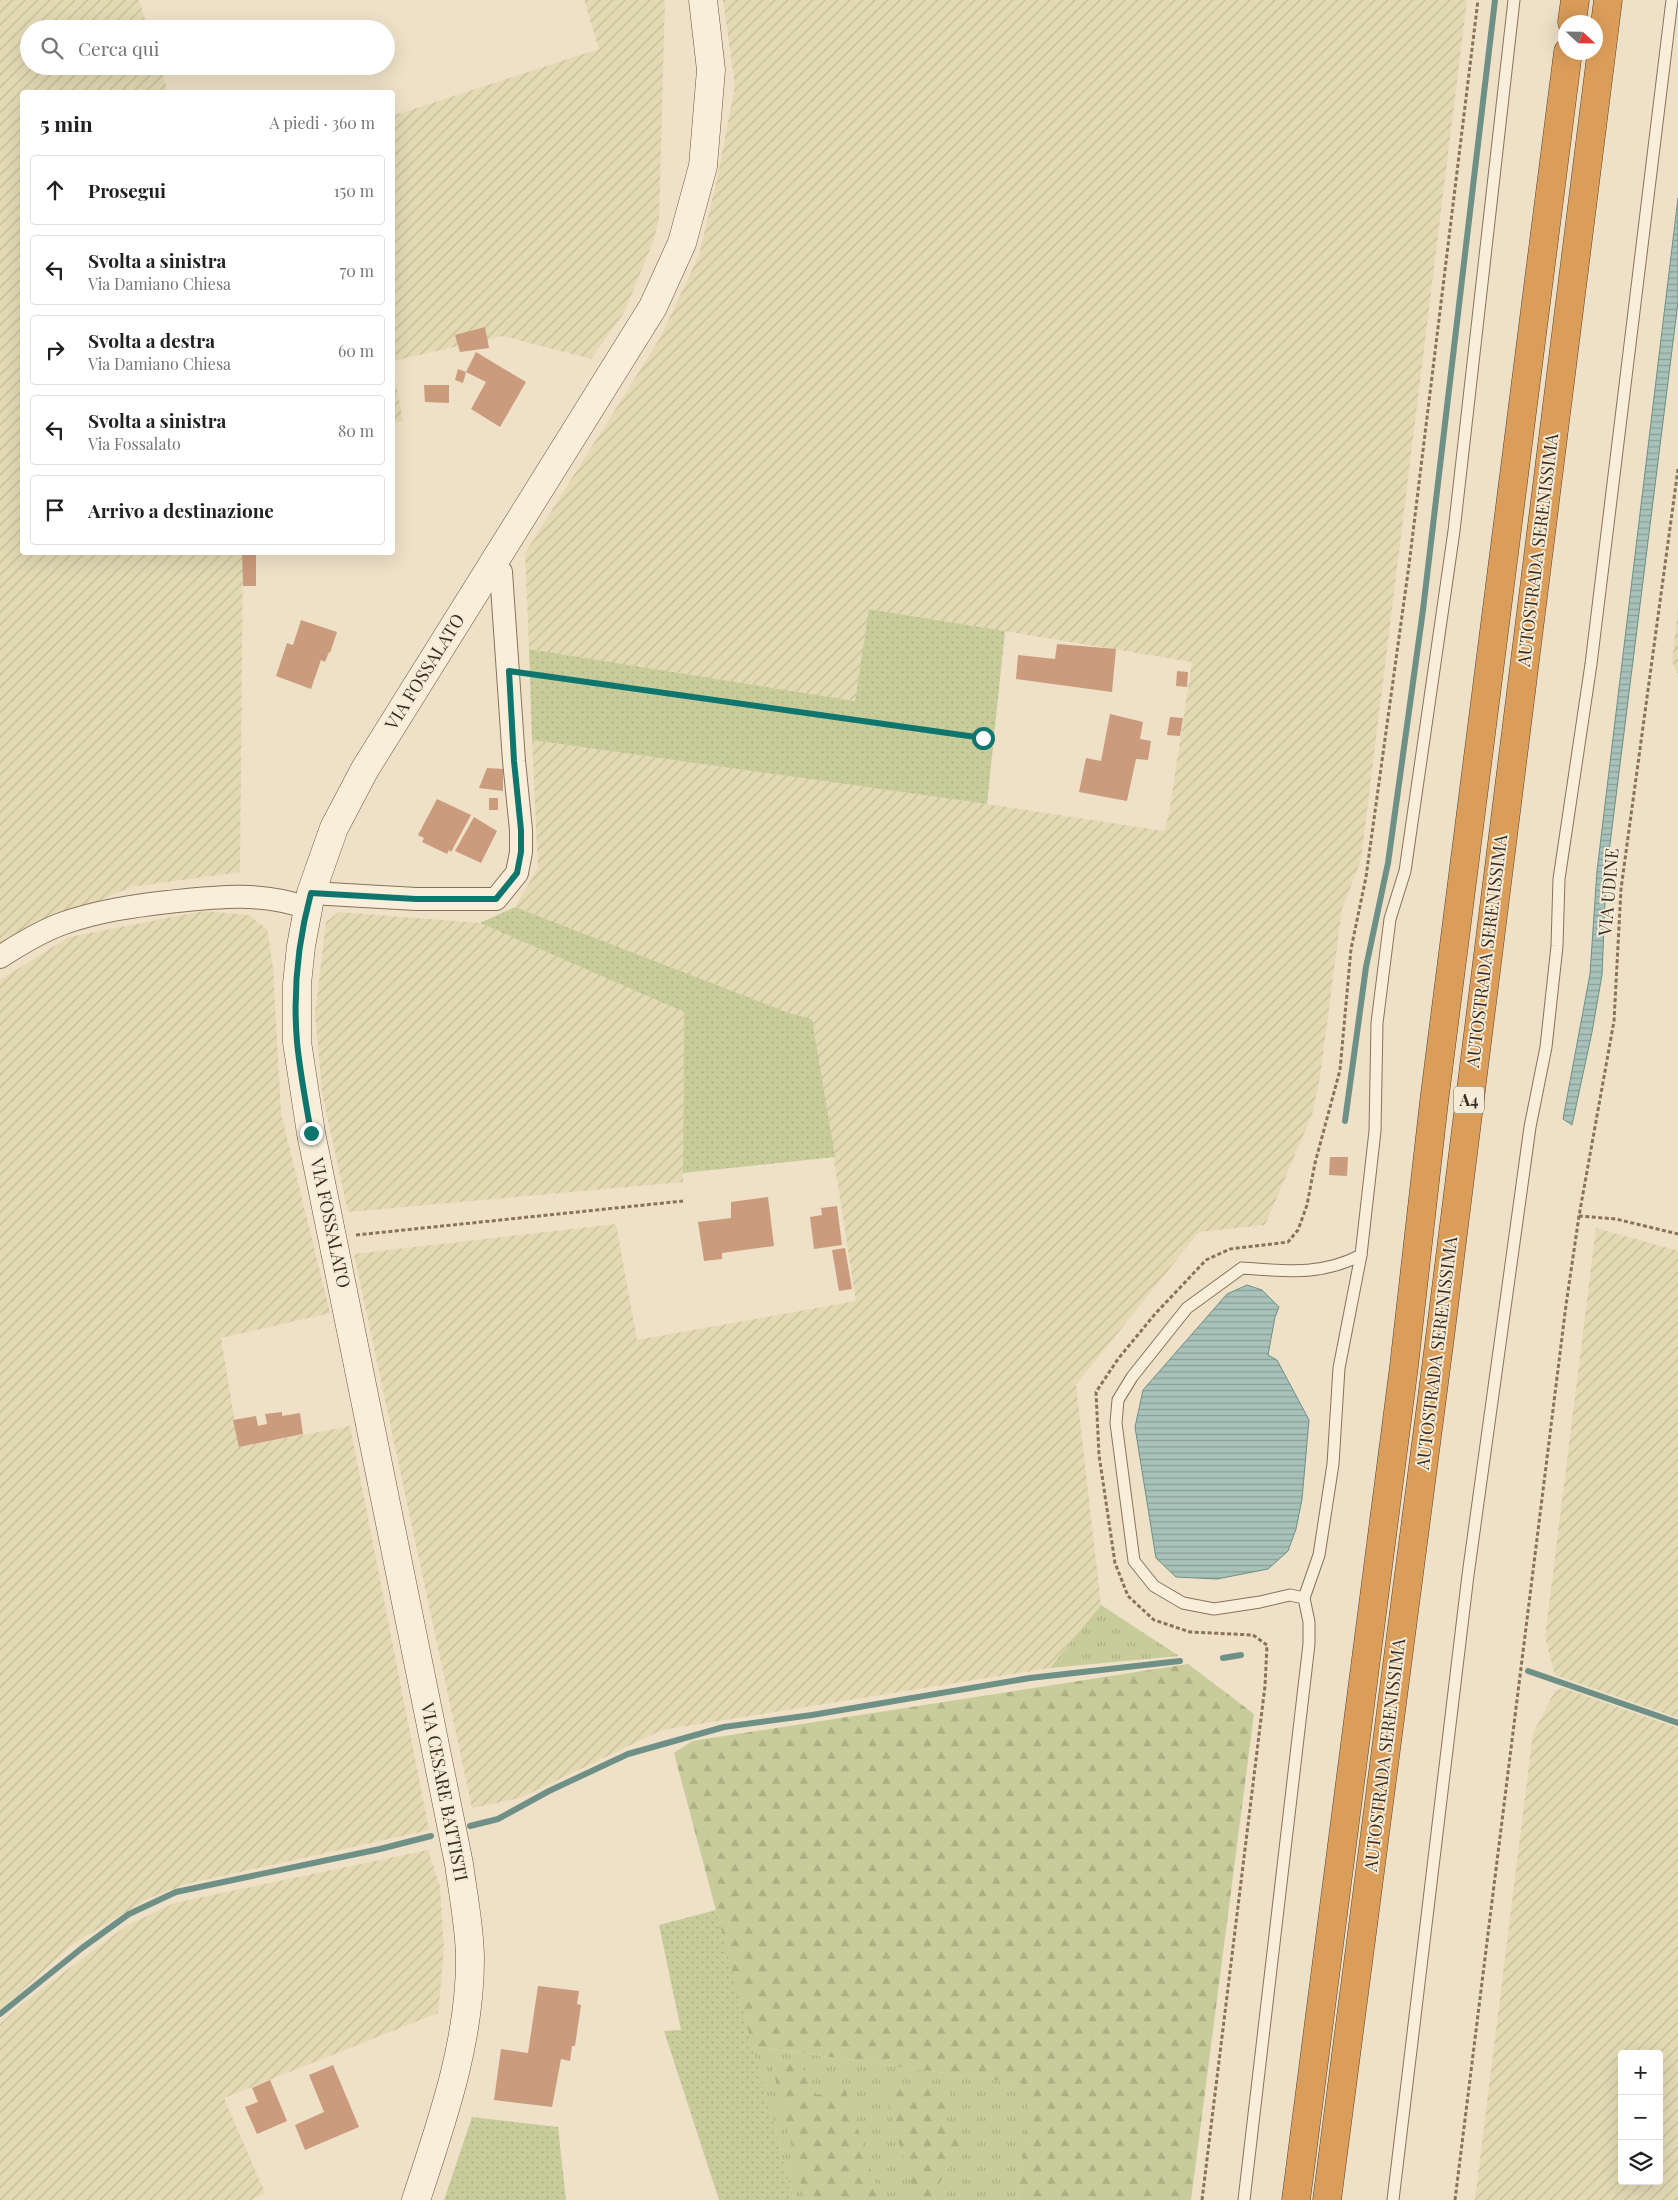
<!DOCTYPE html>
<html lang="it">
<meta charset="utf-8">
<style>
body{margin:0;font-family:"Playfair Display",serif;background:#f6f6f6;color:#202124}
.controls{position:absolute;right:15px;bottom:15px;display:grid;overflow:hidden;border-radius:5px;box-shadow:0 5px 20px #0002}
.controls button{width:45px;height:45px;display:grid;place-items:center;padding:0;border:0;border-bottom:1px solid #e0e0e0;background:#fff;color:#202124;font:25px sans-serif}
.compass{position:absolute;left:1558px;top:15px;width:45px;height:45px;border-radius:50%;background:#fff;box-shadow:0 5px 20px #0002;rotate:112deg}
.stop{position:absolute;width:15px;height:15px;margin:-11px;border:4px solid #0f766e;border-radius:50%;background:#fff}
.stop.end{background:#0f766e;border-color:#fff;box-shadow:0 1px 5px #0008}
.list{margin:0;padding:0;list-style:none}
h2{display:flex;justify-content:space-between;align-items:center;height:65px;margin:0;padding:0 20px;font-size:21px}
h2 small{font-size:16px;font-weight:400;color:#757577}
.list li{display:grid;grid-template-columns:32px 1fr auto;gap:15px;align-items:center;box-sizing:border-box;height:70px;margin:0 10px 10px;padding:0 10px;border:1px solid #e0e0e0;border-radius:5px}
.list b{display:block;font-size:19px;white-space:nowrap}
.list p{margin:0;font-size:16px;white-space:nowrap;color:#757577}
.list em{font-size:16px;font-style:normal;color:#757577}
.icon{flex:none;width:28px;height:28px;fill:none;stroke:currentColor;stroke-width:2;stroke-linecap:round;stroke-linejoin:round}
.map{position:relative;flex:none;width:1678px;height:2200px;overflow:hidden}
.search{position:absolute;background:#fff;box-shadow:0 5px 20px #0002;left:20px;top:20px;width:375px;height:55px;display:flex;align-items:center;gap:12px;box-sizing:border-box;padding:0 18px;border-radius:28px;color:#757577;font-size:19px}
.panel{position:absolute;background:#fff;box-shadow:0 5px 20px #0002;left:20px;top:90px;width:375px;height:465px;border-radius:5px}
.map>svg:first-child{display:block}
.farmland{fill:url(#farmland-furrows);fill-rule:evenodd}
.grass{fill:url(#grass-tufts)}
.forest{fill:url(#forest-firs)}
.garden{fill:url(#garden-dots)}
.water{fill:url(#water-rules);stroke:#6e9086}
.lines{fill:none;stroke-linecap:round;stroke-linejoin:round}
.stream{stroke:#6e9086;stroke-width:6}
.building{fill:#cb9b7d}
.lane-casing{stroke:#89725c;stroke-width:13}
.street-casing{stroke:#89725c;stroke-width:24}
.secondary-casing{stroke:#6b543f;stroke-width:29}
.highway-casing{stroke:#574130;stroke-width:29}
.path{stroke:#89725c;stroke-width:3;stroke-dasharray:4 2.5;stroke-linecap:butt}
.lane{stroke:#f8eeda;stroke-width:11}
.street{stroke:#f8eeda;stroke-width:22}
.secondary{stroke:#f8eeda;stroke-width:28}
.highway{stroke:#db9d5a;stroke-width:28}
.route{stroke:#0f766e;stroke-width:6}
.labels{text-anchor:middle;stroke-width:4;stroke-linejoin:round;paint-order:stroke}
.shield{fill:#f5ebd6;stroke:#726557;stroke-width:1}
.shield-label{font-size:16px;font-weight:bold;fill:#3a2b20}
.street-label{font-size:18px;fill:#3a2b20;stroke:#f5ebd6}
</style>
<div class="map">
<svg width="1678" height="2200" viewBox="0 0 1678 2200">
<defs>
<pattern id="farmland-furrows" width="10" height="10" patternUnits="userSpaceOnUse" patternTransform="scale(1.25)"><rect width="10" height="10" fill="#e3dab4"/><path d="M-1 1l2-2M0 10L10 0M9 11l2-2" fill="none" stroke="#c4bb9a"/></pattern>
<pattern id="grass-tufts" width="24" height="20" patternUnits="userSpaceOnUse" patternTransform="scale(1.25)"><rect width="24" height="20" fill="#c8cc9a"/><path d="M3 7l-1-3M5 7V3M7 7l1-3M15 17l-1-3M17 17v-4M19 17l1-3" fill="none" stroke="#adaf84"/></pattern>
<pattern id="forest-firs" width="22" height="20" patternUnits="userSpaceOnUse" patternTransform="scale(1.25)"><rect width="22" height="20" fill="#c8cc9a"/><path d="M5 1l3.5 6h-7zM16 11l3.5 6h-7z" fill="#adaf84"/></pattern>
<pattern id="garden-dots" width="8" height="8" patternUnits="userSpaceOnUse" patternTransform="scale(1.25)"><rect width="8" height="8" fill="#c8cc9a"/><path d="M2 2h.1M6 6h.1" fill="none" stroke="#adaf84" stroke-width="1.8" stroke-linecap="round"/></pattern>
<pattern id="water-rules" width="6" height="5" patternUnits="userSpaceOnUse" patternTransform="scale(1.25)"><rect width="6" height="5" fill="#a8c2b9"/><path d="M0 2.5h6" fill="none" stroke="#8a9e96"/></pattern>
</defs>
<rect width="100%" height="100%" fill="#eee1c7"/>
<!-- farmland -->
<g class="farmland">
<path d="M0 0H139L148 29H29V66H160L168 92H22V552L243 553 240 872 131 887 0 942Z"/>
<path d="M584 0H665L659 219 654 239 625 311 591 359 503 336 393 361 392 116 599 49Z"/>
<path d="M723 0H1467L1361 860 1342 909 1320 1077 1312 1115 1265 1225 1199 1232 1076 1385 1101 1605 1050 1668 662 1730 520 1798 472 1808 354 1254 616 1224 637 1340 856 1301 812 1019 789 1013 515 907 538 868 532 740 987 804 1164 831 1169 814 1192 662 870 609 855 701 529 649 525 553 660 338 699 255 716 184 735 86Z"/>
<path d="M393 369 403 421 393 423H392Z"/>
<path d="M1678 609V674L1672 662Z"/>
<path d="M204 911 249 915 267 929 273 967 281 1113 330 1313 221 1338 239 1447 350 1426 429 1830 186 1884 147 1899 73 1944 0 2010V980L69 937Z"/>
<path d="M339 912 480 923 684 1012 683 1182 348 1212 322 1092 315 1013 326 922Z"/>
<path d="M1596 1228 1678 1251V1718L1555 1675 1545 1637Z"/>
<path d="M1563 1688 1678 1728V2200H1475L1533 1733 1555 1691ZM1622 2054H1659V2181H1622Z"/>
<path d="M428 1850 440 1887 444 1949 438 2013 224 2098 265 2193 251 2200H0V2024L23 2003 126 1926 174 1903Z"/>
</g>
<!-- grass -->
<g class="grass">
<path d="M1101 1605 1179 1656 1050 1668Z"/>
<path d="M752 2046 1032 2085 1017 2200H794Z"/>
</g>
<!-- forest -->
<g class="forest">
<path d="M1188 1664 1254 1714 1191 2200H1017L1031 2085 752 2046 674 1753 692 1741Z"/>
<path d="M798 2060 817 2095 845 2088 880 2200H805L771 2062Z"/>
<path d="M882 2085 946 2087 951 2098 944 2117 946 2128 968 2136C959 2155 946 2171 936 2189L940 2200H916Z"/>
</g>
<!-- garden -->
<g class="garden">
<path d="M869 609 1005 631 987 804 532 740 529 649 855 701Z"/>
<path d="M515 907 789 1013 812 1019 835 1157 683 1173 684 1012 480 923Z"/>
<path d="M716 1910 794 2200H719L664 2031 681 2030 659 1925Z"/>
<path d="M472 2117 558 2127 566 2200H444Z"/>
</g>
<!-- water -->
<g class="water">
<path d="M1678 198V302L1606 876 1602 975 1592 1032 1572 1125 1563 1119 1590 974 1597 871Z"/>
<path d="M1247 1285 1262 1290 1279 1307 1275 1317 1268 1355 1277 1360 1309 1420 1302 1499 1296 1529 1288 1551 1268 1569 1217 1579 1176 1577 1156 1558 1135 1427 1143 1390 1227 1294Z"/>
</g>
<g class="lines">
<!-- stream -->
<g class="stream">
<path d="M1345 1121 1366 967 1388 863 1423 610 1495 0"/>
<path d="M1223 1658 1241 1655"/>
<path d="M1528 1671 1678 1723"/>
<path d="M470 1826 498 1819 549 1791 628 1754 724 1727 812 1715 1030 1678 1180 1661"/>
<path d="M0 2014 82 1948 129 1914 176 1892 380 1849 431 1836"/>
</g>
</g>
<!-- building -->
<g class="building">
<path d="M485 327 489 348 460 352 455 335Z"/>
<path d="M476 352 526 382 500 427 471 409 486 382 466 372Z"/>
<path d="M458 369 466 372 463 383 455 380Z"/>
<path d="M424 385H449V403L425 402Z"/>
<path d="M242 552H256V586H243Z"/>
<path d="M301 620 337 632 330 653 329 652 325 662 321 660 311 689 276 676 287 643 293 645Z"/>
<path d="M1057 644 1116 649 1112 692 1016 679 1018 655 1055 659Z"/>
<path d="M1177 671 1188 672 1187 687 1176 686Z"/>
<path d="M1110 714 1143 722 1140 739 1151 741 1148 760 1136 759 1127 801 1079 792 1086 758 1101 761Z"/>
<path d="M1170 717 1183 718 1180 736 1167 735Z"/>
<path d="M487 768 503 769V791L479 788Z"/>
<rect x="489" y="798" width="9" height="12"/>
<path d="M437 799 471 815 451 852 449 850 447 854 422 842 424 838 418 835Z"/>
<path d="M474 817 497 831 481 863 455 851Z"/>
<path d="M1330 1157H1348L1347 1176 1329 1175Z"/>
<path d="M768 1197 774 1246 722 1253V1259L704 1261 698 1222 731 1218V1202Z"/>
<path d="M837 1206 842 1245 814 1249 810 1217 822 1215 821 1208Z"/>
<path d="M845 1248 852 1289 839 1291 832 1250Z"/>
<path d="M282 1412V1416L300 1413 303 1434 239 1447 233 1420 256 1416 258 1426 267 1424 265 1414Z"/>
<path d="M538 1986 579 1991 577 2004 581 2005 575 2046H572L570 2061 561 2059 552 2107 494 2100 501 2049 528 2053Z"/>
<path d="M333 2065 359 2127 305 2150 295 2125 324 2112 309 2075Z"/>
<path d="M270 2080 287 2121 257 2134 245 2107 258 2102 252 2088Z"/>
</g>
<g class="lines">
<defs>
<g id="lane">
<path d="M1304 1598 1319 1555 1333 1464 1339 1368 1361 1255"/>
<path d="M1244 2200 1309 1644V1622L1304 1598 1290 1595 1260 1602 1214 1609 1183 1603 1154 1586 1134 1561 1116 1423 1118 1400 1132 1377 1187 1308 1242 1268C1285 1271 1321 1276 1361 1255L1375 1131 1377 1023 1390 919 1405 871 1454 531 1514 0"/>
<path d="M1393 2200 1468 1575 1530 1127 1546 1047 1557 946 1559 879 1591 664 1672 0"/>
</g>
<g id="street">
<path d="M311 893 416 899H496L517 873 521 852V830L514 761 501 572 491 565"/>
<path d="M0 957C20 944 41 931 64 923 98 911 133 906 168 902 215 897 261 891 307 908"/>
</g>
<path id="secondary" d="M416 2200C442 2121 470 2043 470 1959 470 1929 463 1894 459 1864L311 1133 297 1042V984L301 946 311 893 334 828 365 769 653 307 682 243 703 166 711 70 703 0"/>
<g id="highway">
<path d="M1572 22 1575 0"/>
<path d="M1296 2200 1404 1366 1434 1102 1568 52"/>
<path d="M1327 2200 1440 1337 1608 0"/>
</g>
</defs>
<!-- lane casing -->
<use href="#lane" class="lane-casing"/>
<!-- street casing -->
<use href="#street" class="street-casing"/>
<!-- secondary casing -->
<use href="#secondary" class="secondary-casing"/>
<!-- highway casing -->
<use href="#highway" class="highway-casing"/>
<!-- path -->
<g class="path">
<path d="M1678 469 1621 889 1614 1021 1579 1216 1616 1219 1678 1234"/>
<path d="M528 674 983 738"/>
<path d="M356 1235 683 1201"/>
<path d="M1202 2200 1265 1686 1267 1645 1253 1635 1190 1632 1154 1620 1128 1596 1115 1563 1099 1455 1096 1392 1118 1359 1155 1314 1206 1260 1230 1249 1288 1242 1298 1230 1307 1205 1315 1163 1340 1070 1351 949 1366 877 1409 565 1478 0"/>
<path d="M1455 2200 1566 1305 1579 1216"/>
</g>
<!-- lane -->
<use href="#lane" class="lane"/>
<!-- street -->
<use href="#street" class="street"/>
<!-- secondary -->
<use href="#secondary" class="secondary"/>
<!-- highway -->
<use href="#highway" class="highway"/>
</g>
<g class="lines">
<!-- route -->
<path class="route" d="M311 1133C306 1103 300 1073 297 1042 293 993 298 941 311 893L416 899H496L517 873 521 852V830L514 761 509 671 983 738"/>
</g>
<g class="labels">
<!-- shield labels -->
<rect class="shield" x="1454" y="1086.5" width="30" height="27" rx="4"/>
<g class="shield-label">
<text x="1469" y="1106">A4</text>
</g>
<!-- street labels -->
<g class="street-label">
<text transform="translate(1538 550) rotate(-83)" y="6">AUTOSTRADA SERENISSIMA</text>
<text transform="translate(425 672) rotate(-58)" y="6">VIA FOSSALATO</text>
<text transform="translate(1609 892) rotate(-85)" y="6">VIA UDINE</text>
<text transform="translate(1487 951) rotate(-83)" y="6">AUTOSTRADA SERENISSIMA</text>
<text transform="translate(330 1223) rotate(78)" y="6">VIA FOSSALATO</text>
<text transform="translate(1437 1353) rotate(-83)" y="6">AUTOSTRADA SERENISSIMA</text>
<text transform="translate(1385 1755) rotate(-83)" y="6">AUTOSTRADA SERENISSIMA</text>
<text transform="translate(444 1792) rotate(79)" y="6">VIA CESARE BATTISTI</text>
</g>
</g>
</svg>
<div class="controls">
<button>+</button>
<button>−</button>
<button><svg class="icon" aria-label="layers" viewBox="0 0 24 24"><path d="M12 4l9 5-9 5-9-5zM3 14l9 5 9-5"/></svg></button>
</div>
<svg class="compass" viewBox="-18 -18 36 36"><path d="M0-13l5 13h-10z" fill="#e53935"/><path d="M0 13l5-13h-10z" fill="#757577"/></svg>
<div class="stop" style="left:983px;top:738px"></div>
<div class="stop end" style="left:311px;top:1133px"></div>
<div class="search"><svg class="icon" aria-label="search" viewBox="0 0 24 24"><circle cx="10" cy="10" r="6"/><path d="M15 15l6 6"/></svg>Cerca qui</div>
<section class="panel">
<h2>5 min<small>A piedi · 360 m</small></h2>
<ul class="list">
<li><svg class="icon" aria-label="ahead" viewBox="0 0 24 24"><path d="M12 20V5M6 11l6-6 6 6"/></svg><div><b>Prosegui</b></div><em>150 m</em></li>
<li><svg class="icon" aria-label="left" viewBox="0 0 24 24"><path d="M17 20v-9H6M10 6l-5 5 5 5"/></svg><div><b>Svolta a sinistra</b><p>Via Damiano Chiesa</p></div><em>70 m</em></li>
<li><svg class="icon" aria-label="right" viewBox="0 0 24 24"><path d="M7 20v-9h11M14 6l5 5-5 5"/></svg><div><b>Svolta a destra</b><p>Via Damiano Chiesa</p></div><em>60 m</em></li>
<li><svg class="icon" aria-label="left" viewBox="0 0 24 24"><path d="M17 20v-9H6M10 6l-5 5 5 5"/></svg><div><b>Svolta a sinistra</b><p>Via Fossalato</p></div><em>80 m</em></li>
<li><svg class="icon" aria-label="arrive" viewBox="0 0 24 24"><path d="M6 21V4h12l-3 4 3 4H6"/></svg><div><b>Arrivo a destinazione</b></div></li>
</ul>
</section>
</div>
